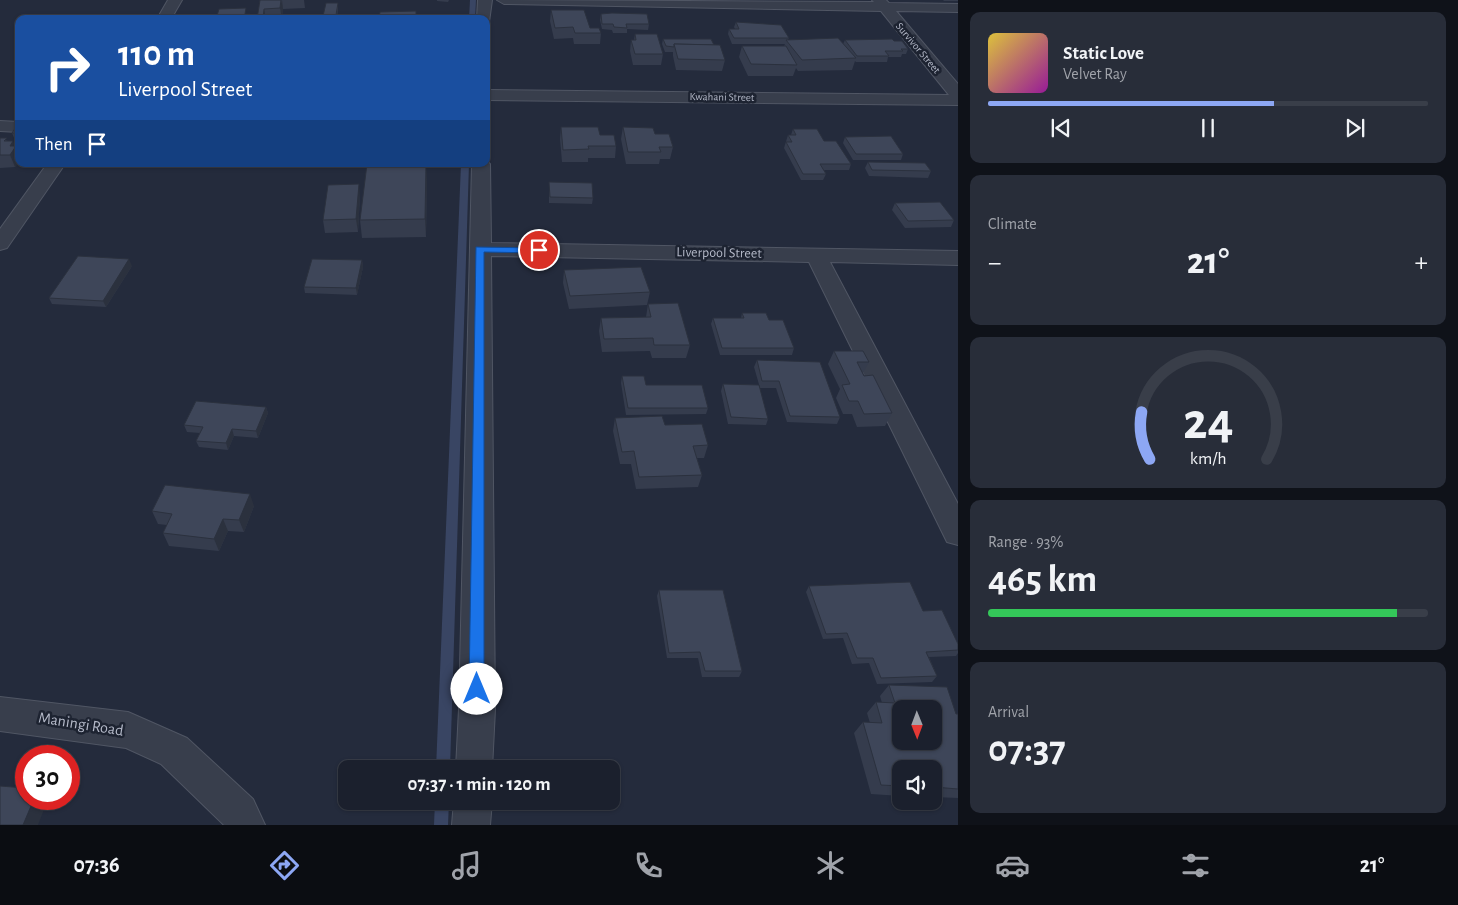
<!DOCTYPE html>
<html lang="en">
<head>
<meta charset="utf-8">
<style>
  :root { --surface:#1b202d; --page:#282d39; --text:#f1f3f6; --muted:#a0a3aa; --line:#393e49; --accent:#8da7f4 }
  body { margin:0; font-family:"Alegreya Sans",sans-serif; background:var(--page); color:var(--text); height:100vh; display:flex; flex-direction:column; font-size:19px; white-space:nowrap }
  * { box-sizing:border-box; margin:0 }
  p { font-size:16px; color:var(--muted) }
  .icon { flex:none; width:28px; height:28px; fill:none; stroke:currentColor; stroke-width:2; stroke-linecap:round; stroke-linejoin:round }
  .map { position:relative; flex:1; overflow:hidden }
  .side { display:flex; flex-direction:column; gap:12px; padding:12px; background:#0f1219; width:500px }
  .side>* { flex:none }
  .top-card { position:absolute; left:15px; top:15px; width:475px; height:152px; border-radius:10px; box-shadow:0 1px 4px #0004,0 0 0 1px var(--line); background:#1a4fa0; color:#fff; overflow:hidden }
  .needle { width:32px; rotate:179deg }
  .tools { position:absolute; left:892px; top:700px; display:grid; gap:10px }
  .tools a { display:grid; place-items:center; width:50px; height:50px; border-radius:10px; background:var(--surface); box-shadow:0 1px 4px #0004,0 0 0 1px var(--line); font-size:25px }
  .speed { position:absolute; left:15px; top:745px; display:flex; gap:10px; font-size:25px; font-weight:700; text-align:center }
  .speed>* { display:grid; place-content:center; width:65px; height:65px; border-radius:50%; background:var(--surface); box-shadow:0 1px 4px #0004,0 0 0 1px var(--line); line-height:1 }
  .speed .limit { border:8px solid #d22; background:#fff; color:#111 }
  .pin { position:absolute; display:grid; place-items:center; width:42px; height:42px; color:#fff; margin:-21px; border:2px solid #fff; border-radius:50%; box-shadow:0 1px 5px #0007 }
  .me { position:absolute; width:55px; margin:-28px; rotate:0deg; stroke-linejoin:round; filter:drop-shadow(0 0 4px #0008) }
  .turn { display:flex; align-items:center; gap:18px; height:105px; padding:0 20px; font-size:22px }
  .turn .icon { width:65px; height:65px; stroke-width:2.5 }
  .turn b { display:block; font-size:35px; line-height:42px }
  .then { display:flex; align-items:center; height:48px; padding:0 20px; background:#0003; gap:10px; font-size:19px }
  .big { font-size:38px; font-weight:600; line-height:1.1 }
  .side .tile { flex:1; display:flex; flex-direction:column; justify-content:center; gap:8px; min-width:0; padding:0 18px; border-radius:10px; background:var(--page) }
  .side .dial { align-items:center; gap:0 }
  .dial svg { height:130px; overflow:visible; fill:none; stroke:var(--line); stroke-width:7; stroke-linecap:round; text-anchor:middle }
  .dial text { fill:var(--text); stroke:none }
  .song { display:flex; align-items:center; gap:15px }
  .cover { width:60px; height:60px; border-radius:8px; background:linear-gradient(135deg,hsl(50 70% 55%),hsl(300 70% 35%)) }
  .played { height:5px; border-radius:2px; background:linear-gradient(90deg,var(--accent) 65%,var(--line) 65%) }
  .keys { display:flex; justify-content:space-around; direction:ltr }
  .heat { display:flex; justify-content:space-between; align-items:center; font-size:28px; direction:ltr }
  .charge { height:8px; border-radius:4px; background:linear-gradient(90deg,#34c759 93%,var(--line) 0) }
  .trip { position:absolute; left:338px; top:760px; width:282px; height:50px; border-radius:10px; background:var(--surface); box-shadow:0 1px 4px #0004,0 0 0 1px var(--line); font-weight:600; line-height:50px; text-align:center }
  .tab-bar { display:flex; height:80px; justify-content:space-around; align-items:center; background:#0b0d12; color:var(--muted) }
  .tab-bar .icon { width:35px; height:35px }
  .tab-bar .selected { color:var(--accent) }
  .tab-bar b { font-size:22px; color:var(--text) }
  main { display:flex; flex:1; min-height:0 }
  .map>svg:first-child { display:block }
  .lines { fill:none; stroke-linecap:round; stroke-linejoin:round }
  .stream { fill:#394563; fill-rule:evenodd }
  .minor-casing { stroke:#505664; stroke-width:2 }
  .minor { fill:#383e4c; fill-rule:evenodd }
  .wall { fill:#353c4d }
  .shaded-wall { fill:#2b313e }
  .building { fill:#3e4659; stroke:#2b313e; fill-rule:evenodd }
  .route { fill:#1a73e8; stroke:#114b97 }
  .labels { text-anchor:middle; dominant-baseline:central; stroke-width:5; stroke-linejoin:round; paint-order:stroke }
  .far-street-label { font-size:11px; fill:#b4b9c8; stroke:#1d2331 }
  .street-label { font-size:14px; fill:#b4b9c8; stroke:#1d2331 }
  .near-street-label { font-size:16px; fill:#b4b9c8; stroke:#1d2331 }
</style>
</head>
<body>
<main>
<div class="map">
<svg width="958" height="825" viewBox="0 0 958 825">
  <rect width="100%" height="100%" fill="#242b3c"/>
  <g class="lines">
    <!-- stream -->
    <g class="stream">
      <polygon points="470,0 476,0 475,19 469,19"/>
      <polygon points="461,164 469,164 450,769 436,769"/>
      <polygon points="435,801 449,801 448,825 434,825"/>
    </g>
    <!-- minor casing -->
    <g class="minor-casing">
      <g id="minor">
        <polygon points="168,0 182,0 171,19 157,19"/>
        <polygon points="478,0 492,0 489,22 486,23 486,19 477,19"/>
        <polygon points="497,0 874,2 872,0 886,0 889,3 958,4 958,12 896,11 958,84 958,105 486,100 486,90 949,95 881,11 504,4"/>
        <polygon points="0,121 19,122 19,132 0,131"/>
        <polygon points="486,160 490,164 491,243 958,251 958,265 830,262 958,504 958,545 947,542 809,262 491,256 495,709 492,769 456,769 459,709 472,164 486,164"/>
        <polygon points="47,164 65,164 7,248 0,250 0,229"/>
        <polygon points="0,697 128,712 187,738 253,799 265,825 224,825 161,764 126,748 0,731"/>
        <polygon points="454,801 492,801 490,825 452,825"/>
      </g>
    </g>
    <!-- minor -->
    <use href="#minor" class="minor"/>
  </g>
  <!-- wall -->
  <g class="wall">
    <polygon points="260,0 304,0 305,8 283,9 282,19 257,19"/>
    <polygon points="437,0 449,0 448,2 437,1"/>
    <polygon points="943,0 958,0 958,1 944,1"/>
    <polygon points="338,3 338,8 337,19 324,19 323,16"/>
    <polygon points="551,10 601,33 600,44 574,44 573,38 554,39 550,21"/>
    <polygon points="601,14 649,24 648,30 627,29 627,33 613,33 612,30 602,29 600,20"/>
    <polygon points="736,22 789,38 788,40 843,44 845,40 894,41 908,49 906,54 902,54 901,57 888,57 887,62 856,62 855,61 852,70 798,71 796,68 793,76 748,76 739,57 742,46 784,46 785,44 732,44 728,34 729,29 735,29 734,27"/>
    <polygon points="635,34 663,54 661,65 633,65 630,51 631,40 634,40"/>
    <polygon points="663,39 714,45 725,60 722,71 676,70 673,56 673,52 665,52 662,44"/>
    <polygon points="19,127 19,145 17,145 12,133"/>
    <polygon points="561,127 600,135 616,146 615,158 588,158 588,162 562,162 560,139"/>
    <polygon points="623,127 655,134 673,147 670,159 660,159 659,164 626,164 621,139"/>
    <polygon points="793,129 824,141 851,164 849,170 824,170 826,174 823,180 801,180 784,148 788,135 791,135"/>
    <polygon points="845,137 903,154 901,160 853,160 843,143"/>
    <polygon points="0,138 8,141 16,146 19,152 19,162 15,167 0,168"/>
    <polygon points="868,162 931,171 928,178 869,176 865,168"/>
    <polygon points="427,179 426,237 362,238 360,220"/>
    <polygon points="549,182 593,198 592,204 549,203"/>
    <polygon points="360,196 358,232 325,233 323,220"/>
    <polygon points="895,203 954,220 951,227 905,228 892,210"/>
    <polygon points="362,260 363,267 357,295 305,293 304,287"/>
    <polygon points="132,266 106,307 52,304 49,298"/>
    <polygon points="564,270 650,292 647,305 569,309 563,283"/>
    <polygon points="648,304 690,345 686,358 652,358 650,351 602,352 599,331 601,318 646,317"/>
    <polygon points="742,313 769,320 794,348 792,355 720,355 711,324 713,318 741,318"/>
    <polygon points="834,351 869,362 863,373 892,413 885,426 857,427 852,414 843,414 836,398 840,389 828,364"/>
    <polygon points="757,360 840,417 837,424 787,422 776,388 760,388 754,367"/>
    <polygon points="622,376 708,408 706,414 626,415 621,383"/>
    <polygon points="723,384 768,419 766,425 728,424 721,391"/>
    <polygon points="266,407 268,413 258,438 234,436 228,450 199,447 196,441 200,433 187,432 184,425"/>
    <polygon points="615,418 665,425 708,445 704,458 697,458 702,475 698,487 636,489 631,464 620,464 613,431"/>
    <polygon points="254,506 244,532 228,531 219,551 169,546 163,533 167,525 158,524 152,511"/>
    <polygon points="809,586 923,611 958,644 958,653 956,656 929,657 937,676 932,682 877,684 869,663 852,664 843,638 823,639 806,592"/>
    <polygon points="659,590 742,671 739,677 702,677 698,658 667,658 657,596"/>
    <polygon points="889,685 956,714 958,714 958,798 934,797 934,769 901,769 901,796 871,794 854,733 863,722 870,723 867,713 876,702 882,703 880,696"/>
  </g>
  <!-- shaded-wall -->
  <g class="shaded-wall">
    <polygon points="282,0 283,9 282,19 280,8"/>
    <polygon points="264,9 266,19 263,19"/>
    <polygon points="13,141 19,152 19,162 15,167 10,155 10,146"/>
    <polygon points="426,164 427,179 426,237 425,219"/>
    <polygon points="359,184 360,196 358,232 356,219"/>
    <polygon points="129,259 132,266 106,307 103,301"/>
    <polygon points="362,260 363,267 357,295 356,288"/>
    <polygon points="266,407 268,413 258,438 256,431"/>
    <polygon points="232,429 234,436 228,450 226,443"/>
    <polygon points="250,494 254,506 244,532 239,520"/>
    <polygon points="223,519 228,531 219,551 214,539"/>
    <polygon points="34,799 48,799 38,825 23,825"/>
  </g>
  <!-- building -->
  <g class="building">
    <polygon points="260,0 281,0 280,8 264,9 263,19 257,19"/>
    <polygon points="326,3 338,3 336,15 323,16"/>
    <polygon points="246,8 245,14 250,14 249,19 216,19 219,9"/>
    <polygon points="551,10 584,10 590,28 599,28 601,33 575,33 573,27 555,28"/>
    <polygon points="416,11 416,19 379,19 380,12"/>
    <polygon points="612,13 647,14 649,24 626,24 627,28 614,27 613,24 602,24 601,14"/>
    <polygon points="736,22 781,25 789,38 734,38 729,29 739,29"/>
    <polygon points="635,34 657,34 663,54 635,54 631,40 636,40"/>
    <polygon points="838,38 856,58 802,60 786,40"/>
    <polygon points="663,39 711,39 714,45 674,44 674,47 666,46"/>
    <polygon points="892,39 894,41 902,41 908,49 901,49 903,51 885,51 889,56 857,56 845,40"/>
    <polygon points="674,44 720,45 725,60 678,59"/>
    <polygon points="742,46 786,46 797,65 751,64"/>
    <polygon points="16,127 19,127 19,133 12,133"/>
    <polygon points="561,127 598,127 600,135 614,135 616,146 588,146 589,149 563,150"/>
    <polygon points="623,127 653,128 655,134 669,134 673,147 659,147 661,152 628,152"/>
    <polygon points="793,129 817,129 824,141 836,141 851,164 820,164 826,174 803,174 786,142 792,142 788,135 796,135"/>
    <polygon points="891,136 903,154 856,154 845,137"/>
    <polygon points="0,138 7,138 4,141 13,141 10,146 16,146 10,155 0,155"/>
    <polygon points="868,162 925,163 931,171 872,170"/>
    <polygon points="367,164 426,164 425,219 360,220"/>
    <polygon points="549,182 592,183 593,198 550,197"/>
    <polygon points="359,184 356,219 323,220 328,185"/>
    <polygon points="940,202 954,220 908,221 895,203"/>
    <polygon points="78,256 129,259 103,301 49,298"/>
    <polygon points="312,259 362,260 356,288 304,287"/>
    <polygon points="641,267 650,292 570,296 564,270"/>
    <polygon points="678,303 690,345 654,345 653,338 604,339 601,318 651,317 648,304"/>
    <polygon points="742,313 766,313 769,320 783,320 794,348 722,348 713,318 744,318"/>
    <polygon points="834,351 863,351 869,362 857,362 864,376 873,375 892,413 864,414 858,401 849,401 842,385 850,384"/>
    <polygon points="757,360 820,362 840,417 790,416 779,381 762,381"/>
    <polygon points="622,376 644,376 646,385 702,385 708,408 628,408"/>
    <polygon points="723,384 759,385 768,419 731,417"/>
    <polygon points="196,401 266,407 256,431 232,429 226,443 196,441 203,427 184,425"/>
    <polygon points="662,416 665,425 702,424 708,445 693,446 702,475 639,477 634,451 622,452 615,418"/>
    <polygon points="165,485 250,494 239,520 223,519 214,539 163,533 172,514 152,511"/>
    <polygon points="910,582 923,611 942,610 958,644 958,650 926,652 937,676 881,678 873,658 857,658 847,633 826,634 809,586"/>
    <polygon points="659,590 723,590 742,671 705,671 700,652 669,653"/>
    <path d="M889 685 947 687 956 714H958V789L934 787V769H901V786L881 785 863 722 882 723 876 702 895 703ZM901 709H934V741H901Z"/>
    <polygon points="0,786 26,788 26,799 34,799 23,825 0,825"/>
  </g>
  <!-- route -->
  <polygon class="route" points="476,247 539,248 544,250 539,253 484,252 484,689 482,694 477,697 471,694 469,689"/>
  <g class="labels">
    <!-- far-street labels -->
    <g class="far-street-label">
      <text transform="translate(918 48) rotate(50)">Survivor Street</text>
      <text transform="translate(722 97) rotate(1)">Kwahani Street</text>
    </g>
    <!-- street labels -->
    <g class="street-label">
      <text transform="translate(719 253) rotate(1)">Liverpool Street</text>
    </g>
    <!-- near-street labels -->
    <g class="near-street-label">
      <text transform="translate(81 724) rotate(9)">Maningi Road</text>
    </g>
  </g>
</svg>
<div class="tools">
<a><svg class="needle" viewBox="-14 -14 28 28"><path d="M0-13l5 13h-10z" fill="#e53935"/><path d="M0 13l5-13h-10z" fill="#a0a3aa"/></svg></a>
<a><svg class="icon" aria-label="sound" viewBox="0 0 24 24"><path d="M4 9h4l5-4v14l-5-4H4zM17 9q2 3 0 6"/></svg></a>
</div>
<div class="speed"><div class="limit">30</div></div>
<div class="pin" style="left:539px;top:250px;background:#d93025"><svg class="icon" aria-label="arrive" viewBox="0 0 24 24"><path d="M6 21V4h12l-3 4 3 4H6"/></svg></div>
<svg class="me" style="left:477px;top:689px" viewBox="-20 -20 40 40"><circle r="19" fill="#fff"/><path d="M0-13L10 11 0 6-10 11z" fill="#1a73e8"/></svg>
<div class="trip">07:37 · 1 min · 120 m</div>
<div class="top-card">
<div class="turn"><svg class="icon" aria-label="right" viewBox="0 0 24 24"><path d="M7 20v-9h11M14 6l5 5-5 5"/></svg><div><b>110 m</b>Liverpool Street</div></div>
<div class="then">Then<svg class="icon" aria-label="arrive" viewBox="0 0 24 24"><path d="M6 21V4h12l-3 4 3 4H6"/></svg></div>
</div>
</div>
<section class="side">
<div class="tile">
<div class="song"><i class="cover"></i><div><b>Static Love</b><p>Velvet Ray</p></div></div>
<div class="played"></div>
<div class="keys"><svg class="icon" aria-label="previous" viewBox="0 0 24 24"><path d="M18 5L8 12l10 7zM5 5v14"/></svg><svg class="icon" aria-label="pause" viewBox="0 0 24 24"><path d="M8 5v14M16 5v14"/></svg><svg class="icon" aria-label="next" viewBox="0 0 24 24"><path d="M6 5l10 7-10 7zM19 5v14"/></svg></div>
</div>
<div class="tile"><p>Climate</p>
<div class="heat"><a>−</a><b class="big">21°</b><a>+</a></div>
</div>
<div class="tile dial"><svg viewBox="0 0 100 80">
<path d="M14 69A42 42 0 1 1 86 69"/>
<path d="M14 69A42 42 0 0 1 9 40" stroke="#8da7f4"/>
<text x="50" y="56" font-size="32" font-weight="700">24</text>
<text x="50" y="72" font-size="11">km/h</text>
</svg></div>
<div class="tile"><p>Range · 93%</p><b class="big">465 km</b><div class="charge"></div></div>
<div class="tile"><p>Arrival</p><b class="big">07:37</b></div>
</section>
</main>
<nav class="tab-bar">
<b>07:36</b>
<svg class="icon selected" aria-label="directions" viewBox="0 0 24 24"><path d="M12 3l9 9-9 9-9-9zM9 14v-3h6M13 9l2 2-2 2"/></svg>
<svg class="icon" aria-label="music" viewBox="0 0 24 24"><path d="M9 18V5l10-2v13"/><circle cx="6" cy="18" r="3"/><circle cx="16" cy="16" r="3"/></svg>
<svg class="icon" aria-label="phone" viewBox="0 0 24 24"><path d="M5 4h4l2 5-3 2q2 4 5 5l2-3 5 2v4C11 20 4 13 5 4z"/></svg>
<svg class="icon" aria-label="climate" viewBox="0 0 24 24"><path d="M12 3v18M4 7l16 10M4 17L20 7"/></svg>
<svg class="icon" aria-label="car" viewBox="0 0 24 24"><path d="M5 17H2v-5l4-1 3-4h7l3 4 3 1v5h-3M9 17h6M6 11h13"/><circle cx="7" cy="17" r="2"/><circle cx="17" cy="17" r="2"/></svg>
<svg class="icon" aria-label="filters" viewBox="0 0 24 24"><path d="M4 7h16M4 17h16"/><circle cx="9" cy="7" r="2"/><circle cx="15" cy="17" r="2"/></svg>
<b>21°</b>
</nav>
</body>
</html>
